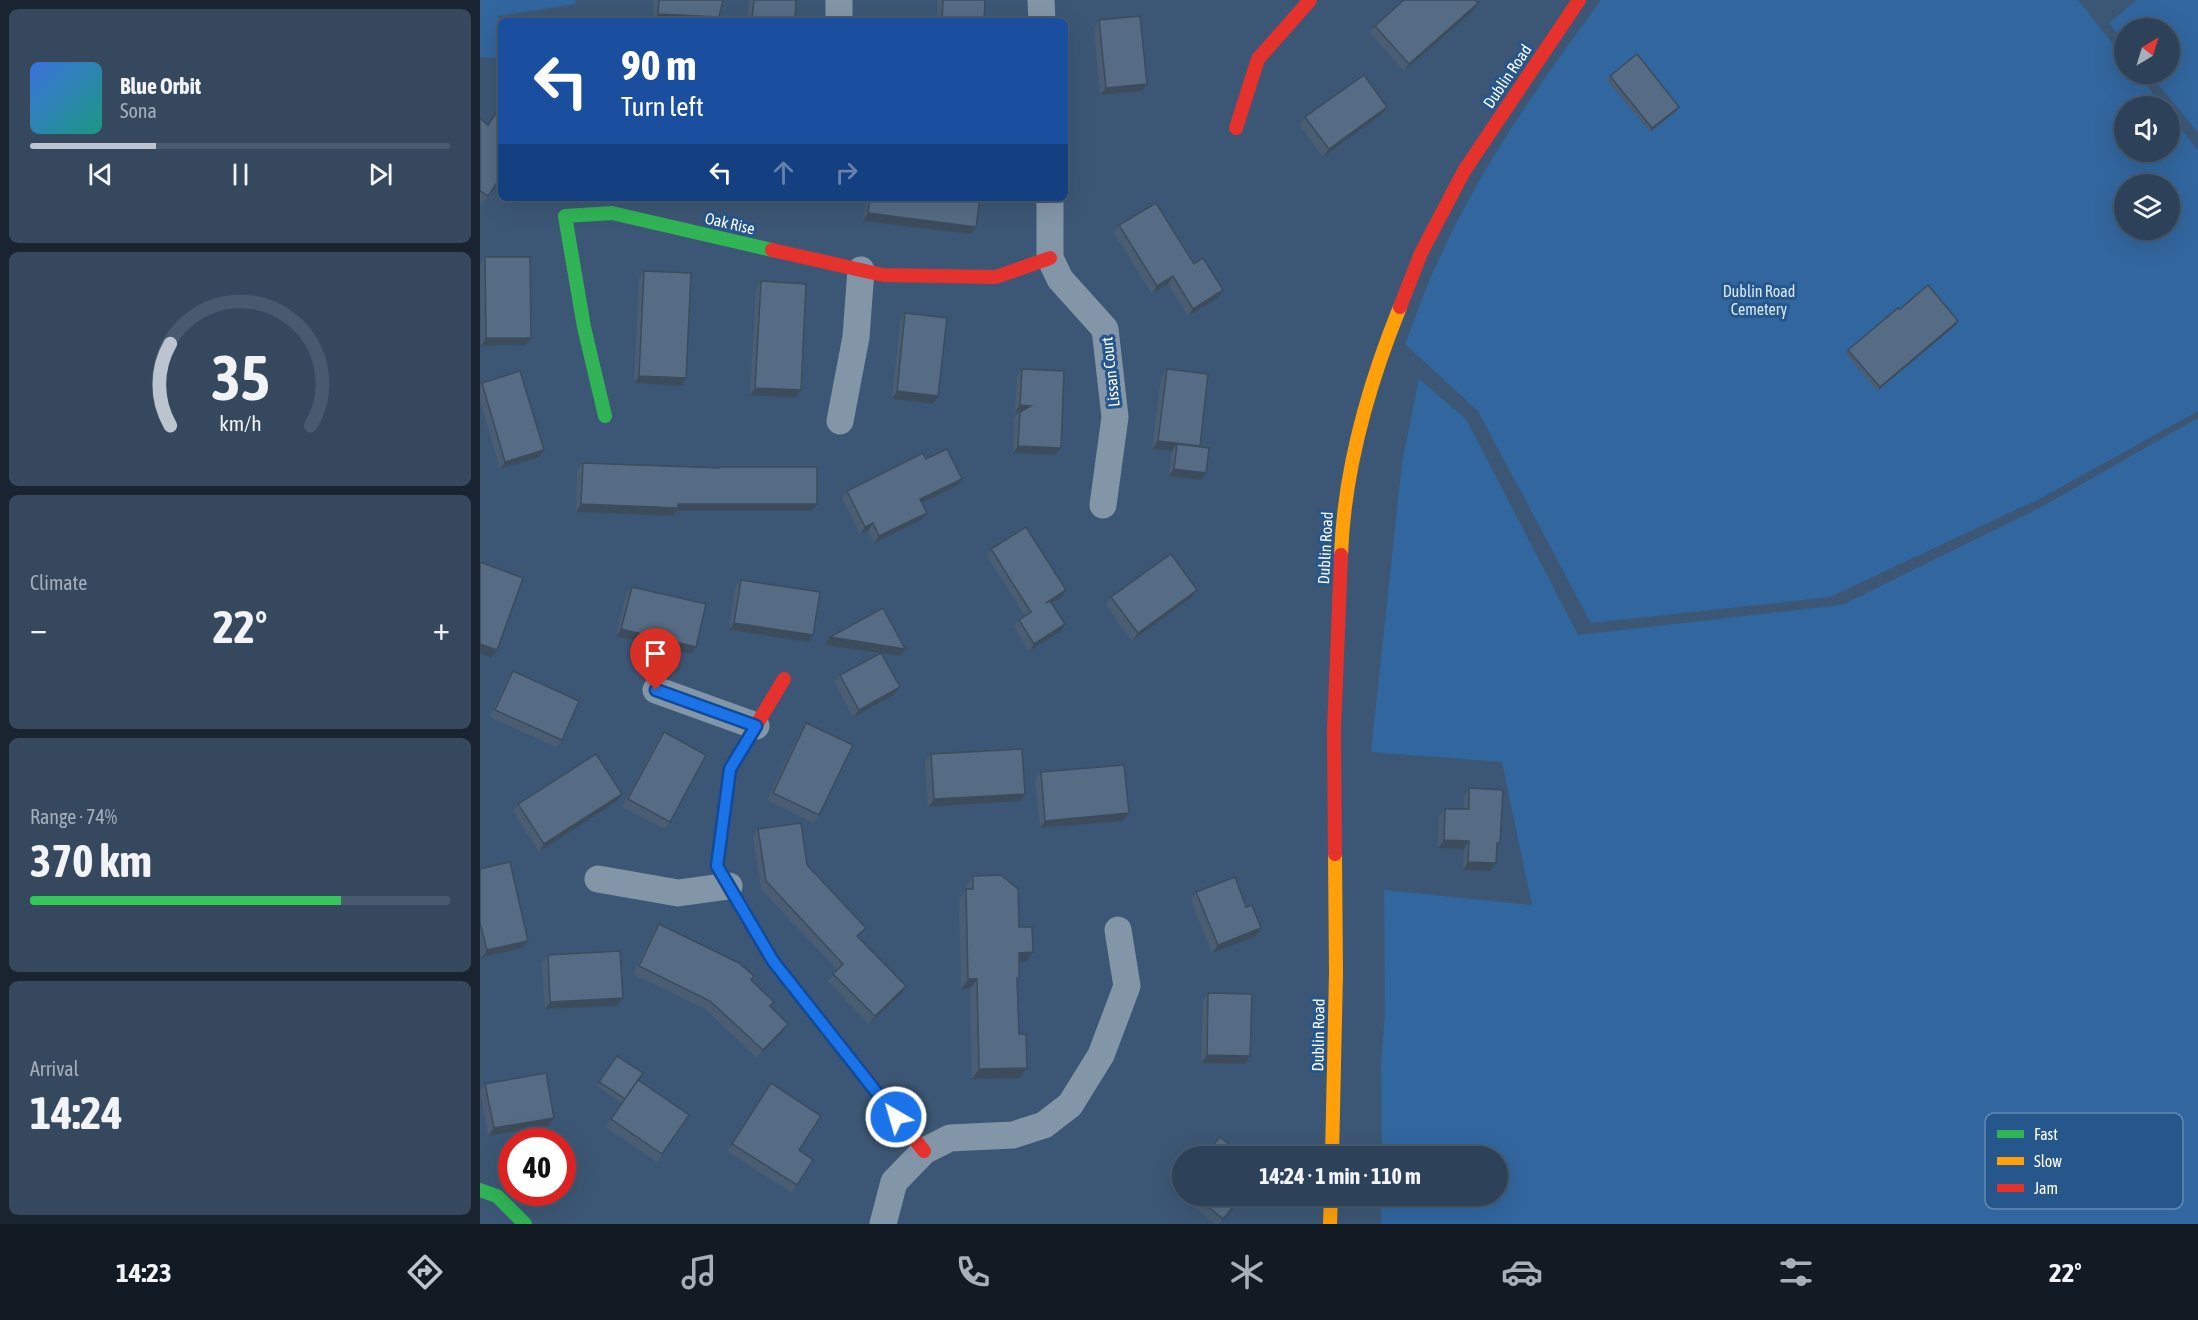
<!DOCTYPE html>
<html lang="en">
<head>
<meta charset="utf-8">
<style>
  :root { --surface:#2d4158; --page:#35485e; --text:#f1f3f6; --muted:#a7afba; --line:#485a6e; --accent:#bbc4cf }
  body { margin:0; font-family:"Asap Condensed",sans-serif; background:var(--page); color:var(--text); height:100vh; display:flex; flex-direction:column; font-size:22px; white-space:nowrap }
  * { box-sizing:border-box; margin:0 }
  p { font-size:20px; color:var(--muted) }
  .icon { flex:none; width:33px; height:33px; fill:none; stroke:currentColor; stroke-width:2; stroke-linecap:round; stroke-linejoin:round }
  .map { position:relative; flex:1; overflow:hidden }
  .sheet { display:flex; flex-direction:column; gap:9px; padding:9px; background:#192430; width:480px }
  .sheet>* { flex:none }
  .guide { position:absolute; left:18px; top:18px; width:570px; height:183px; border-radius:9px; box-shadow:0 6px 24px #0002,0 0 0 2px var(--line); background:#1a4fa0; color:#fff; overflow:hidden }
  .needle { width:39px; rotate:38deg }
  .controls { position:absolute; left:1634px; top:18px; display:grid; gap:12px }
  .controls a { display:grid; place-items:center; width:66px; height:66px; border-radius:50%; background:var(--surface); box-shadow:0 6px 24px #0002,0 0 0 2px var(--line); font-size:30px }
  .speed { position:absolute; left:18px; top:1128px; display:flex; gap:12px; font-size:30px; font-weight:700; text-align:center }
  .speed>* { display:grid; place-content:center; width:78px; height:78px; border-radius:50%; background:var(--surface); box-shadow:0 6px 24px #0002,0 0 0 2px var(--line); line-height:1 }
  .speed .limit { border:9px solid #d22; background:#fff; color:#111 }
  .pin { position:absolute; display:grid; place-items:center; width:51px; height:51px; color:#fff; margin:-62px -26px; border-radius:50% 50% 50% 0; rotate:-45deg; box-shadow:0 0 6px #0007 }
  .pin .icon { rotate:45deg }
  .me { position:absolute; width:66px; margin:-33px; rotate:322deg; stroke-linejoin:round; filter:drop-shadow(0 0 4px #0008) }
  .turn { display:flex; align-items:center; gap:21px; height:126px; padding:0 24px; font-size:27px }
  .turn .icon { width:78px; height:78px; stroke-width:2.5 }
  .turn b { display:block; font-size:42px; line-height:51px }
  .lanes { display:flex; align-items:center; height:57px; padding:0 24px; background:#0003; justify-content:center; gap:30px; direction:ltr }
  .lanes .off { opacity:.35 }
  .big { font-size:45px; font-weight:700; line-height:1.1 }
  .sheet .widget { flex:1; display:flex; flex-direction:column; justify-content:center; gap:9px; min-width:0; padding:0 21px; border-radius:9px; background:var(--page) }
  .sheet .dial { align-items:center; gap:0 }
  .dial svg { height:156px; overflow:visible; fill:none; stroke:var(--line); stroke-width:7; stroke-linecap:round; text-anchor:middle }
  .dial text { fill:var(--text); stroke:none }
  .song { display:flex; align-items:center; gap:18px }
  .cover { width:72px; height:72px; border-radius:9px; background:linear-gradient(135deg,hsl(220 70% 55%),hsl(170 70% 35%)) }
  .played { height:6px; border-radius:3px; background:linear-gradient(90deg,var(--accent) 30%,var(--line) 30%) }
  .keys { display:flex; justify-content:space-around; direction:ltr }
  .heat { display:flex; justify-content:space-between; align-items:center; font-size:33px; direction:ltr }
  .charge { height:9px; border-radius:4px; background:linear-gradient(90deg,#34c759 74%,var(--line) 0) }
  .trip { position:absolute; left:692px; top:1146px; width:336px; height:60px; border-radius:30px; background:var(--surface); box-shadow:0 6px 24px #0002,0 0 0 2px var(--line); font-weight:700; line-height:60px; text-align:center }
  .dock { display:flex; height:96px; justify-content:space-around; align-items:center; background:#121a23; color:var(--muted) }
  .dock .icon { width:42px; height:42px }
  .dock .on { color:var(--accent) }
  .dock b { font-size:27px; color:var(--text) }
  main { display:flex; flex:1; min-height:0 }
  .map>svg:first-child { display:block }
  .green { fill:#32669e; fill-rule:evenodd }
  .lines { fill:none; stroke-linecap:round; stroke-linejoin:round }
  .street { stroke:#8396a8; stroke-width:27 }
  .fast { stroke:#30b455; stroke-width:14 }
  .slow { stroke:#ff9f0a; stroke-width:14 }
  .jam { stroke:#e5322d; stroke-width:14 }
  .wall { fill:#4a5d72 }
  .shaded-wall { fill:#3c4c5c }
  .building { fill:#566c84; stroke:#3c4c5c; stroke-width:1.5 }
  .route-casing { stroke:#114b97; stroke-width:15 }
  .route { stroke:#1a73e8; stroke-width:10 }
  .labels { text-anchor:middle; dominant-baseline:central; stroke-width:6; stroke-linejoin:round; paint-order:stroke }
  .street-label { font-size:16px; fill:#fff; stroke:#25568c }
  .park-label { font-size:16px; fill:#d9e8f8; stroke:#25568c }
  .key { fill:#25568c; stroke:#6689ae; stroke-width:1.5 }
  .key-label { font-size:16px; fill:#fff }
</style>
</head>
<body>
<main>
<section class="sheet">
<div class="widget">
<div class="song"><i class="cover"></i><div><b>Blue Orbit</b><p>Sona</p></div></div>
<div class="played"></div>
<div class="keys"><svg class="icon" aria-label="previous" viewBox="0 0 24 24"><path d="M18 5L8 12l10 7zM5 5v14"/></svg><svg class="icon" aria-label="pause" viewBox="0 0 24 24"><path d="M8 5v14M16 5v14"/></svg><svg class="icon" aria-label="next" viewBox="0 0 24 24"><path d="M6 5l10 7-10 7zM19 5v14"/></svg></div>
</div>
<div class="widget dial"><svg viewBox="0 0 100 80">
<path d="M14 69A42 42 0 1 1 86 69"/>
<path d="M14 69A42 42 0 0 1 14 27" stroke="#bbc4cf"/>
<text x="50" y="56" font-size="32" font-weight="700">35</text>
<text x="50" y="72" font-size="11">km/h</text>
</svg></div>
<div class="widget"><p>Climate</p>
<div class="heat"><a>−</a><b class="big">22°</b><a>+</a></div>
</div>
<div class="widget"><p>Range · 74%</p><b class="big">370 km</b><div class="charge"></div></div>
<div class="widget"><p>Arrival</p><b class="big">14:24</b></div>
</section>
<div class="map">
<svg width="1718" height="1224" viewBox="0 0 1718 1224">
  <rect width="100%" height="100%" fill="#3c5775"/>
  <!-- green -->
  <g class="green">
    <polygon points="0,0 96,0 95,4 18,16 21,29 21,58 0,57"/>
    <path d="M1121 0H1598L1644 58V74H1657L1683 106H1644V152H1689V114L1718 150V411L1561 498 1350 597 1111 623 998 411 925 344C936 316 946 286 959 259 1001 166 1061 82 1121 0ZM1644 184H1689V230H1644Z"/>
    <polygon points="1657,0 1718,0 1718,133 1670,74 1689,74 1689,28 1644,28 1644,42 1629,23"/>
    <polygon points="939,379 986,419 1098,635 1362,605 1565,505 1718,418 1718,1224 901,1224 901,1196 1017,1196 1017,1156 902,1156 901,1062 905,1015 904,890 1052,905 1022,762 891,752 922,463"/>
  </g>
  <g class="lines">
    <!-- street -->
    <g class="street">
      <polyline points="359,0 359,21"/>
      <polyline points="561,0 562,21"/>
      <polyline points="570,198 570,258 580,279 625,329 635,417 623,505"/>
      <polyline points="360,421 376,337 381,270"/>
      <polyline points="176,690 276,726"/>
      <polyline points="118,879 198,893 249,886"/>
      <polyline points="403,1224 414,1182 444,1151 470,1138 533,1135 564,1125 590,1105 621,1055 647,986 638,930"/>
    </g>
    <!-- fast -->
    <g class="fast">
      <polyline points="125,416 104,327 85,216 132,213 292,250"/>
      <polyline points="0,1190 17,1196 45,1224"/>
    </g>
    <!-- slow -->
    <g class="slow">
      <path d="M861 555C864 470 888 386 920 307"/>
      <polyline points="852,1156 856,973 855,854"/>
      <polyline points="850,1224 851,1196"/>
    </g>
    <!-- jam -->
    <g class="jam">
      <polyline points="756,128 778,59 830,0"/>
      <polyline points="292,250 403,275 516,277 570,258"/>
      <polyline points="920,307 941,253 984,171 1099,0"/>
      <polyline points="304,679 250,769 237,866 293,961 444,1151"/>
      <polyline points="855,854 854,730 861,555"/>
    </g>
  </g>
  <!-- wall -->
  <g class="wall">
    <polygon points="174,0 243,0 236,21 173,21"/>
    <polygon points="269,0 316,0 315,21 267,21"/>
    <polygon points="458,0 505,0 504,21 457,21"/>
    <polygon points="993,11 924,71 890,33 895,26"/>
    <polygon points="619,20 662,91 620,95 614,28"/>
    <polygon points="1130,76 1199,107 1196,111 1170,132 1127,80"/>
    <polygon points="907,107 902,114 843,157 820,125 825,117"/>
    <polygon points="0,118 8,124 21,177 2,204 0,203"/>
    <polygon points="386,198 500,198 491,234 383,221"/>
    <polygon points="639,225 714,264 738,298 708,316 688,284 672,294 634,233"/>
    <polygon points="5,257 46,345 1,346 0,264"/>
    <polygon points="164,271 206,378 201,386 154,383 159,278"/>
    <polygon points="281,281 315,398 270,395 276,289"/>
    <polygon points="1420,309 1478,321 1476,325 1397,391 1366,354 1368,350"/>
    <polygon points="425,313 453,404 412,399 420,321"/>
    <polygon points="542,369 581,448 576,455 533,453 534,419 539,413 535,412 537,377"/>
    <polygon points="687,369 720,446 726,473 721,480 688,476 692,451 672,449 681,377"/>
    <polygon points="2,383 58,458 20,469 0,401 0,386"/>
    <polygon points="446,459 477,486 442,503 447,513 442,520 394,543 388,531 380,534 362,498 367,491"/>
    <polygon points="103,463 238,468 239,467 332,511 196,511 193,516 96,512 97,470"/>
    <polygon points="511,549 582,597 572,603 581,631 549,651 534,627 539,620 545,616 507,556"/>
    <polygon points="261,580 328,642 249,630 255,587"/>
    <polygon points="152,587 211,654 136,636 146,594"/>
    <polygon points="631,597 712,597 652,641 626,605"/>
    <polygon points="350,637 425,649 420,656 401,654 420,687 414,695 373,717 354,682 360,675 400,653 345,645"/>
    <polygon points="33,671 82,740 76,747 10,717 28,678"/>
    <polygon points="326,723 339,815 334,823 287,800 321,730"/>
    <polygon points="184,732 190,822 185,829 142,807 178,740"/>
    <polygon points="451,754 540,801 448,807 445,762"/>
    <polygon points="561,772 649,813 643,821 560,828 555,780"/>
    <polygon points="989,788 1017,848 1010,871 983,870 984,849 958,848 959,816 965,809 984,809 984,796"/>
    <polygon points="142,794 136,802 59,852 33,811 38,804"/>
    <polygon points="278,829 327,865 380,936 379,937 426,986 421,994 389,1024 348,981 357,970 281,889 273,837"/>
    <polygon points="0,869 42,948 1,958 0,953"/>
    <polygon points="493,876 539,927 553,952 546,962 539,962 537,981 540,1078 492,1079 490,989 481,989 479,899 486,890 486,886"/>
    <polygon points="716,892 776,936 732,953 711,900"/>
    <polygon points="179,924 274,976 271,981 290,1006 303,1031 277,1058 225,1009 153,974 174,931"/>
    <polygon points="68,955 137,1006 65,1009 62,963"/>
    <polygon points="728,993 765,1064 721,1063 723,1001"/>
    <polygon points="137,1056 163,1073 142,1103 117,1086"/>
    <polygon points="158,1080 182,1154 177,1162 125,1127"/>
    <polygon points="5,1084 68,1126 8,1136 0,1091"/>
    <polygon points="285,1091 319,1150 317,1185 312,1193 247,1151"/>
    <polygon points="702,1183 702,1196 763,1196 739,1224 735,1224 696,1192"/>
  </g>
  <!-- shaded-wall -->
  <g class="shaded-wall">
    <polygon points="998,3 993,11 924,71 929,64"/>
    <polygon points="178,14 239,17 236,21 174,21"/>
    <polygon points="272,19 305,21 271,21"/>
    <polygon points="667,84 662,91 620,95 626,88"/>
    <polygon points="907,107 902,114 843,157 849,149"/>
    <polygon points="1199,107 1196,111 1170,132 1172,128"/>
    <polygon points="293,198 333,198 330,201"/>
    <polygon points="388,213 496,227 491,234 383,221"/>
    <polygon points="693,276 688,284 672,294 677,286"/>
    <polygon points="743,290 738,298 708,316 713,309"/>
    <polygon points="1478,321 1476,325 1397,391 1400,387"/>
    <polygon points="6,338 51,338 46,345 1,346"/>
    <polygon points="159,376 206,378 201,386 154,383"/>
    <polygon points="275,388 321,390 315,398 270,395"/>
    <polygon points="417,391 458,396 453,404 412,399"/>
    <polygon points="540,405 551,406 546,414 535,412"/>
    <polygon points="678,441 720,446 697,444 692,451 672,449"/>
    <polygon points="538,446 581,448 576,455 533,453"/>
    <polygon points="64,450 58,458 20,469 25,462"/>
    <polygon points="694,469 726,473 721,480 688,476"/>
    <polygon points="482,479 477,486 435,506 440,499"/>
    <polygon points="101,504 337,504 332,511 196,511 193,516 96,512"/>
    <polygon points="447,513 442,520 394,543 399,536"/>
    <polygon points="393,523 388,531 380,534 385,527"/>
    <polygon points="586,590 582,597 561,610 566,603"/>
    <polygon points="717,590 712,597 652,641 658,633"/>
    <polygon points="254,623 333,635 328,642 249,630"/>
    <polygon points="585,624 581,631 549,651 554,644"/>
    <polygon points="141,629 216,647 211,654 136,636"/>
    <polygon points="350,637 425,649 420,656 345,645"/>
    <polygon points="0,644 17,650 11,658 0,653"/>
    <polygon points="420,687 414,695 373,717 379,710"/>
    <polygon points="142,794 136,802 59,852 64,844"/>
    <polygon points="545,794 540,801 448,807 454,799"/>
    <polygon points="649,813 643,821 560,828 565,821"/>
    <polygon points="964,840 989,841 984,849 958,848"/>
    <polygon points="988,862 1016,863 1010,871 983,870"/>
    <polygon points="781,928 776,936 732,953 738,945"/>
    <polygon points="48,941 42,948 1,958 7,950"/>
    <polygon points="553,952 546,962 532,963 539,953"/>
    <polygon points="488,979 497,979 490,989 481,989"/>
    <polygon points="426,986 421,994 389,1024 395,1016"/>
    <polygon points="143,998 137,1006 65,1009 70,1002"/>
    <polygon points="308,1024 303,1031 277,1058 283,1050"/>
    <polygon points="727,1055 770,1056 765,1064 721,1063"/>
    <polygon points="547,1068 540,1078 492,1079 499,1069"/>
    <polygon points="74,1118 68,1126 8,1136 14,1128"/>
    <polygon points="762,1196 763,1196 739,1224 743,1219"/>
  </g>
  <!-- building -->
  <g class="building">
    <polygon points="179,0 243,0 239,17 178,14"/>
    <polygon points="274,0 316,0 315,21 272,19"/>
    <polygon points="463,0 505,0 504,21 462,21"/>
    <polygon points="924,0 995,0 998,3 929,64 895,26"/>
    <polygon points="660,16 667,84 626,88 619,20"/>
    <polygon points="1157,54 1199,107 1172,128 1130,76"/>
    <polygon points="884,75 907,107 849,149 825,117"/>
    <polygon points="20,107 21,177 8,196 0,191 0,118 8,125"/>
    <polygon points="390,198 500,198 496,227 388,213"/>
    <polygon points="676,203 714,264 723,258 743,290 713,309 693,276 677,286 639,225"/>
    <polygon points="5,257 50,257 51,338 6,338"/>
    <polygon points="164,271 211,273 206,378 159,376"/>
    <polygon points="281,281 326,284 321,390 275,388"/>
    <polygon points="1448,285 1478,321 1400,387 1368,350 1418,308 1420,309"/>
    <polygon points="425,313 467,318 458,396 417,391"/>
    <polygon points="542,369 584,371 581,448 538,446 540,412 551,406 540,405"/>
    <polygon points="687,369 728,374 720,446 678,441"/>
    <polygon points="40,371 64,450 25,462 2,383"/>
    <polygon points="697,444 729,448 726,473 694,469"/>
    <polygon points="467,449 482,479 440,499 447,513 399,536 393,523 385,527 367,491 443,453 446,459"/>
    <polygon points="103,463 239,468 239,467 337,467 337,504 198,504 198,508 101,504"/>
    <polygon points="546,527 586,590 566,603 570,601 585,624 554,644 539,620 551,612 511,549"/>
    <polygon points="691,554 717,590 658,633 631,597"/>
    <polygon points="0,562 43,578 17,650 0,644"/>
    <polygon points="261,580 340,592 333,635 254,623"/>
    <polygon points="152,587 226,604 216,647 141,629"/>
    <polygon points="403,608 425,649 350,637"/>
    <polygon points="401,653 420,687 379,710 360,675"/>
    <polygon points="33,671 99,701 82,740 15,710"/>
    <polygon points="326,723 373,745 339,815 293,793"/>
    <polygon points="184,732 226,755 190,822 148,799"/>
    <polygon points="542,749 545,794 454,799 451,754"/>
    <polygon points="116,754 142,794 64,844 38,804"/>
    <polygon points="644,765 649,813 565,821 561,772"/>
    <polygon points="989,788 1023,790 1020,843 1017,843 1016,863 988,862 989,841 964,840 965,809 989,809"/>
    <polygon points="321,823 327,865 386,928 377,936 426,986 395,1016 353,974 363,964 286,881 278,829"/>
    <polygon points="30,862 48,941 7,950 0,923 0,869"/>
    <polygon points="521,875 538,889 539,927 552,927 553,952 539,953 539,978 537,978 539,1034 546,1034 547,1068 499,1069 497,979 488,979 486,889 493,889 493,876"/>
    <polygon points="755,877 766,907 772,905 781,928 738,945 716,892"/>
    <polygon points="179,924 259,963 274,976 271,980 294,1002 290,1006 308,1024 283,1050 230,1001 159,966"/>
    <polygon points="140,951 143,998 70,1002 68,955"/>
    <polygon points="728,993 772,994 770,1056 727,1055"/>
    <polygon points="137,1056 163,1073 145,1099 119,1082"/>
    <polygon points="66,1073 74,1118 14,1128 5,1084"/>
    <polygon points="158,1080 209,1115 182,1154 131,1119"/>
    <polygon points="291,1083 341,1116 319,1150 333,1160 317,1185 252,1144"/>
    <polygon points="740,1137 763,1156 724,1156"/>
    <polygon points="715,1196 762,1196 743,1219"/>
  </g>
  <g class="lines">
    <!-- route casing -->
    <g class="route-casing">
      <polyline id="route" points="176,690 276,726 250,769 237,866 293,961 416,1117"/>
    </g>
    <!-- route -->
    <use href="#route" class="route"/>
  </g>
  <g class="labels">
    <!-- street labels -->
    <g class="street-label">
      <text transform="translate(1027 76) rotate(-56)">Dublin Road</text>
      <text transform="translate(250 223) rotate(13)">Oak Rise</text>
      <text transform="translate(630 372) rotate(-96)">Lissan Court</text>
      <text transform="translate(845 548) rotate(-87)">Dublin Road</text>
      <text transform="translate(838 1035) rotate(-89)">Dublin Road</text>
    </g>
    <!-- park labels -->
    <g class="park-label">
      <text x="1279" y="291">Dublin Road<tspan x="1279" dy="18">Cemetery</tspan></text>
    </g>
  </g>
  <!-- legend -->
  <rect x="1505" y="1113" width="198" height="96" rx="9" class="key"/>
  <rect x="1517" y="1130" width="27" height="8" fill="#30b455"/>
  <rect x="1517" y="1157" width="27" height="8" fill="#ff9f0a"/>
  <rect x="1517" y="1184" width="27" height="8" fill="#e5322d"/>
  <g class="key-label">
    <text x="1554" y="1140">Fast</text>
    <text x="1554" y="1167">Slow</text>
    <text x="1554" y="1194">Jam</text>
  </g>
</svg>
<div class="controls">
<a><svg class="needle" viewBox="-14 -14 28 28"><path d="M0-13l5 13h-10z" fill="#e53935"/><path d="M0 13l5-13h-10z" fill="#a7afba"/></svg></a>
<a><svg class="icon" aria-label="sound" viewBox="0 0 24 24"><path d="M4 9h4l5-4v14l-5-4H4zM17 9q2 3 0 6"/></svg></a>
<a><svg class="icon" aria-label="layers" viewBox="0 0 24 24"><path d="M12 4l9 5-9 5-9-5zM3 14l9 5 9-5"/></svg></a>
</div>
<div class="speed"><div class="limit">40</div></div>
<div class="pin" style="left:176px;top:690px;background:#d93025"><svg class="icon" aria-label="arrive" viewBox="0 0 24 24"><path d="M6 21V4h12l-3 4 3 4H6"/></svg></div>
<svg class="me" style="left:416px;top:1117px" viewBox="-20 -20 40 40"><circle r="17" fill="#1a73e8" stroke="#fff" stroke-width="3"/><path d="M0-11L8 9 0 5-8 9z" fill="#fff"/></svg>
<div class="trip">14:24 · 1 min · 110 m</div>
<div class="guide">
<div class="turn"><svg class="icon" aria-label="left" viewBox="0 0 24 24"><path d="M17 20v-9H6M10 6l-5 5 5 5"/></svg><div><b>90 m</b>Turn left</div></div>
<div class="lanes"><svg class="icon" aria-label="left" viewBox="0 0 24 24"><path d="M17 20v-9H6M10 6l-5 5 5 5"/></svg><svg class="icon off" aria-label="ahead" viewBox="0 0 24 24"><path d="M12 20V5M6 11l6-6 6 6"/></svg><svg class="icon off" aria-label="right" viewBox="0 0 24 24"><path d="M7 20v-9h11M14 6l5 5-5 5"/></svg></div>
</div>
</div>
</main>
<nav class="dock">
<b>14:23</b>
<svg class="icon on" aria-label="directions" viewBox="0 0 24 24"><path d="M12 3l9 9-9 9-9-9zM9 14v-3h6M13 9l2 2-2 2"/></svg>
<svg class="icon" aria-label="music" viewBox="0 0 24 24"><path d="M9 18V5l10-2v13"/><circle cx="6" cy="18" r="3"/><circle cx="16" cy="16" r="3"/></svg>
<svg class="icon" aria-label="phone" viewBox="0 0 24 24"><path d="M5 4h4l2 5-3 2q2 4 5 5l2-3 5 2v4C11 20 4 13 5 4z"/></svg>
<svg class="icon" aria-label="climate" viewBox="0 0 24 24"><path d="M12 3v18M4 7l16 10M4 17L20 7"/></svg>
<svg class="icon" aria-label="car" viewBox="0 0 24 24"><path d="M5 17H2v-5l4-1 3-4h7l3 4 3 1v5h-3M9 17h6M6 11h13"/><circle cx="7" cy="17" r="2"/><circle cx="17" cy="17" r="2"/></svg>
<svg class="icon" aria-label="filters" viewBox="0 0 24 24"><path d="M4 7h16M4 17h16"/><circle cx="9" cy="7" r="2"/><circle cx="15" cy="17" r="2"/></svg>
<b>22°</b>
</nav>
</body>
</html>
